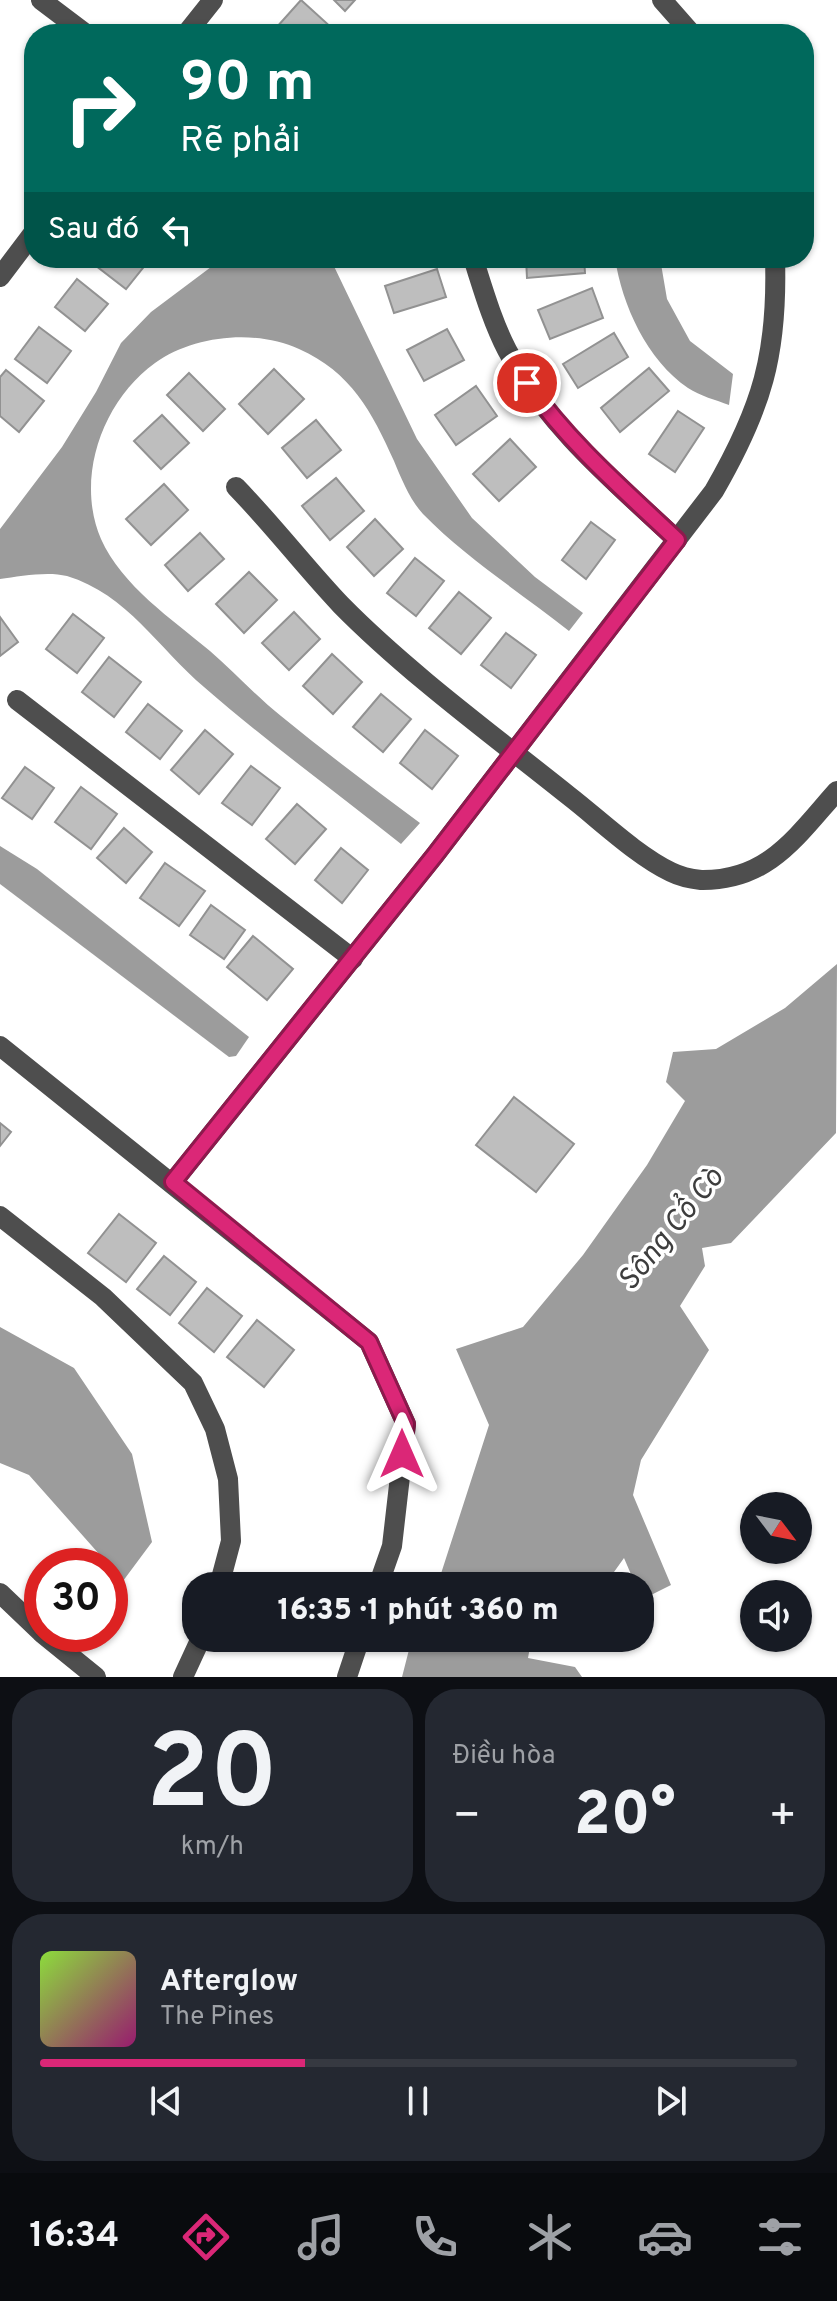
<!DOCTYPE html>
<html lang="vi">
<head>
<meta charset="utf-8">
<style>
  :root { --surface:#171b24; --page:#242831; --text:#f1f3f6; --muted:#9ea1a6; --line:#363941; --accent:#db2777 }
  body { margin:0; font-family:Overpass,sans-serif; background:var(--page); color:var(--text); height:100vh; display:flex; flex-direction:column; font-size:30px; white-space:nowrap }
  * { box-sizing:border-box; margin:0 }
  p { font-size:26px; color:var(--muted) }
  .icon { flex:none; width:44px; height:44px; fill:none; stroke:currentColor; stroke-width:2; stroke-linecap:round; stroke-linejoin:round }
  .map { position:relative; height:1677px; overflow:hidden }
  .side { display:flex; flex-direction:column; gap:12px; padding:12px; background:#0d0f14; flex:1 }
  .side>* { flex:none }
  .guide { position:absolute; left:24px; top:24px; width:790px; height:244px; border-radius:32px; box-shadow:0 2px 6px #0004; background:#00695c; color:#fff; overflow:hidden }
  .needle { width:52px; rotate:122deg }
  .controls { position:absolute; left:740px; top:1492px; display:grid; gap:16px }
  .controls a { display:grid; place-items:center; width:72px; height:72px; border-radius:50%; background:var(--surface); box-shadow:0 2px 6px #0004; font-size:40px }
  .speed { position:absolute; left:24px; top:1548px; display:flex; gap:16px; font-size:40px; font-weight:700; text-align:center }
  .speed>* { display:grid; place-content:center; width:104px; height:104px; border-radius:50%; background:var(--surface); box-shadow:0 2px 6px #0004; line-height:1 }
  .speed .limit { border:12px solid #d22; background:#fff; color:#111 }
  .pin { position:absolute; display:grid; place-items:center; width:68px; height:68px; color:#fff; margin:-34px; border:4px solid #fff; border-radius:50%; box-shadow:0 2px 8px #0007 }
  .me { position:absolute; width:88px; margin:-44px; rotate:0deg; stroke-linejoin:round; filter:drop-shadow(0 0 6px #0008) }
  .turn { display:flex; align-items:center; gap:28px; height:168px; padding:0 24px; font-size:36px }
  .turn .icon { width:104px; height:104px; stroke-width:2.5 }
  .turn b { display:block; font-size:56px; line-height:68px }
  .then { display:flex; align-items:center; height:76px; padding:0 24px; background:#0003; gap:16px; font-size:30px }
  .big { font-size:60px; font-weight:800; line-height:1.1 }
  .side .card { flex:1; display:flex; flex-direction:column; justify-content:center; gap:12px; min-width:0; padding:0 28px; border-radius:32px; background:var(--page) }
  .side .dial { align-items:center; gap:0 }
  .dial b { font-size:104px; line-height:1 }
  .song { display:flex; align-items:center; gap:24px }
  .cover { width:96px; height:96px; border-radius:12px; background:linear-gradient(135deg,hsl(90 70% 55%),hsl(320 70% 35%)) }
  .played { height:8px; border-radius:4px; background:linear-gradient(90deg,var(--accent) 35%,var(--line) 35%) }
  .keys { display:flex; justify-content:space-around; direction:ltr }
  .heat { display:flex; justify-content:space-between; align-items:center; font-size:44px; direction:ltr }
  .side .tiles { flex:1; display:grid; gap:12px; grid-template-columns:1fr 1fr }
  .card:last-child { grid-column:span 2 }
  .trip { position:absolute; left:182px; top:1572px; width:472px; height:80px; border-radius:32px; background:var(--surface); box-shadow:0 2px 6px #0004; font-weight:800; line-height:80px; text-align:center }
  .menu { display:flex; height:128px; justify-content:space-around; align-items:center; background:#090b0e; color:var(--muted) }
  .menu .icon { width:56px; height:56px }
  .menu .current { color:var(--accent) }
  .menu b { font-size:36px; color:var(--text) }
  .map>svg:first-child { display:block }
  .water { fill:#9c9c9c }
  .building { fill:#bebebe; stroke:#929292; stroke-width:2 }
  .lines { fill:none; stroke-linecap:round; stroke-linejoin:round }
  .minor { stroke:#4e4e4e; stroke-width:20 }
  .route-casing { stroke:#8e194d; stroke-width:20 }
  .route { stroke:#db2777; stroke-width:14 }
  .labels { text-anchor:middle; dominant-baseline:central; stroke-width:7; stroke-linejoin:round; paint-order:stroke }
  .water-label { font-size:30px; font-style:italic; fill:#3d3d3d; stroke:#fff }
</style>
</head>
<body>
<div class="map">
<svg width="837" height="1677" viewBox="0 0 837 1677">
  <rect width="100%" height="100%" fill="#fff"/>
  <!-- water -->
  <g class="water">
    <polygon points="429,29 469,29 483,34 399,34"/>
    <path d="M223 258H330L417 439 472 518 535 577 583 613 569 631C521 593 466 558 423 514 410 500 401 478 394 461 372 412 351 372 299 349 256 329 194 335 155 363 102 401 75 479 101 539 122 586 172 619 210 651 234 672 256 696 281 716 326 753 373 788 420 823L401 844C336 792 267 742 204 687 159 649 127 594 67 576 48 571 20 576 0 579V529L62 447 96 392 121 343 151 312Z"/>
    <path d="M615 258H660L667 299 690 341 733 374 729 405C716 400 700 396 688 388 647 360 622 305 615 258Z"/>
    <polygon points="0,846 37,869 249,1037 236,1056 229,1057 0,884"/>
    <polygon points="837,964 836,1133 731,1243 702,1248 705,1266 680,1306 709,1350 641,1460 633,1495 671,1585 641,1600 640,1586 636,1586 624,1558 604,1586 437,1586 489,1425 456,1349 523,1327 583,1255 647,1165 685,1101 666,1082 673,1052 716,1049 785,1008"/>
    <polygon points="0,1327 74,1368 132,1454 152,1542 123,1581 29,1475 0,1463"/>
    <polygon points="412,1638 541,1638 530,1647 528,1658 575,1667 582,1677 402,1677"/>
  </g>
  <!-- building -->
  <g class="building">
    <polygon points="301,0 333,29 329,34 283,34 276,28"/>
    <polygon points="334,0 355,0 345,11"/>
    <polygon points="94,258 149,258 150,259 126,289 91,262"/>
    <polygon points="526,258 584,258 585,273 527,278"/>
    <polygon points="437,269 446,297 394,313 385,286"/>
    <polygon points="77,279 108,304 85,331 55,307"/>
    <polygon points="592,288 603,318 550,339 538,310"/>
    <polygon points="39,327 71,351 47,383 15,359"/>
    <polygon points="447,329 464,360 424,381 407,350"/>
    <polygon points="614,333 628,357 578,388 563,364"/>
    <polygon points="649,368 669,391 620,432 601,408"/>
    <polygon points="274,369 304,399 268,434 239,404"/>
    <polygon points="6,370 44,401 19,432 0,416 0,377"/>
    <polygon points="189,373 225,409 203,431 167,395"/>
    <polygon points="476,386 497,416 456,445 435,415"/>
    <polygon points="678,411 704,428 675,472 649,454"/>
    <polygon points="162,415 189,443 161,469 134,441"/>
    <polygon points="316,420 341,450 307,478 282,448"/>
    <polygon points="510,439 536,467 499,501 473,474"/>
    <polygon points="336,478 364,511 330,540 302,506"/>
    <polygon points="164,484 188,510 151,545 126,519"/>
    <polygon points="375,519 403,549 374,576 347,547"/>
    <polygon points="591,522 615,540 586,579 562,560"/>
    <polygon points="200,533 224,559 188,591 165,565"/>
    <polygon points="415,558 444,581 416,616 387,593"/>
    <polygon points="249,572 277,600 244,633 216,604"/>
    <polygon points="459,592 491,618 461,654 429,628"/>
    <polygon points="294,612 320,639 289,670 262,643"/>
    <polygon points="73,614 104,638 77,673 46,649"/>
    <polygon points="0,617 18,642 0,656"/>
    <polygon points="506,633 536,655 511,688 481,665"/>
    <polygon points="332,654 362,682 333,714 303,686"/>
    <polygon points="109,657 141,682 114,717 82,692"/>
    <polygon points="381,694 411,719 383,752 353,727"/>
    <polygon points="148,704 182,731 160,759 126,732"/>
    <polygon points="205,730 233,754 199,794 171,770"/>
    <polygon points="425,730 458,756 432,789 400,763"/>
    <polygon points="251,766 280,788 252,825 222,803"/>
    <polygon points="25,767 54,788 32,819 2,798"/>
    <polygon points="81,787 117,814 91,849 55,822"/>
    <polygon points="297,804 326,829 295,864 266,839"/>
    <polygon points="124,828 152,852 126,883 97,858"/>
    <polygon points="341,848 368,870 342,903 315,880"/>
    <polygon points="165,863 205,891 179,926 140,898"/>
    <polygon points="211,905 245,930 224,959 190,935"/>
    <polygon points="253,936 293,969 267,1000 227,967"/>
    <polygon points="514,1097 574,1144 536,1192 476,1145"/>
    <polygon points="0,1123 11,1132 0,1146"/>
    <polygon points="119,1214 156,1243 126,1282 88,1253"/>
    <polygon points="164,1256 196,1282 170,1315 137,1289"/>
    <polygon points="207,1288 242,1316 214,1352 179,1323"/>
    <polygon points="257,1320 294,1350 264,1387 227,1357"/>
  </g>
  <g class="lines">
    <!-- minor -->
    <g class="minor">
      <polyline points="41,0 86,34"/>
      <polyline points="662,0 692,34"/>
      <polyline points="186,34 213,0"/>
      <path d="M473 258C483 289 492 321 507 350 548 427 615 482 677 540"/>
      <polyline points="0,277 34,232"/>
      <path d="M236 487C273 525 305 567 341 605 408 673 494 736 569 796 600 820 636 855 671 872 679 876 692 879 701 880 768 881 796 837 837 791"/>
      <polyline points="17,700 353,959"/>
      <polyline points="0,1046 369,1342 406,1424 392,1546 378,1586"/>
      <path d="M173 1182 435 855 714 491C762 408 778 354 775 258"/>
      <polyline points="0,1216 103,1297 193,1383 215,1429 228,1479 231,1541 219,1586"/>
      <polyline points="0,1593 42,1633"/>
      <polyline points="43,1634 96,1677"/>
      <polyline points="183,1677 201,1638"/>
      <polyline points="347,1677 360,1638"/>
    </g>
  </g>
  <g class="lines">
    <!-- route casing -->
    <g class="route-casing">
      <path id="route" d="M402 1454 406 1424 369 1342 173 1182 435 855 677 540C624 490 569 443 527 383"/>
    </g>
    <!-- route -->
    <use href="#route" class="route"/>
  </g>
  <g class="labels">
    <!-- water labels -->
    <g class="water-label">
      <text transform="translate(672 1230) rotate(-51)">Sông Cổ Cò</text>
    </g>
  </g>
</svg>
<div class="controls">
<a><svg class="needle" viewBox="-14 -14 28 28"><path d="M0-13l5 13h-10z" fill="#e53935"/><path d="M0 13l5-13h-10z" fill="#9ea1a6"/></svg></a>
<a><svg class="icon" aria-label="sound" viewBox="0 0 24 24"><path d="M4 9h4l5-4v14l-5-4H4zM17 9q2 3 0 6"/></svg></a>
</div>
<div class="speed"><div class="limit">30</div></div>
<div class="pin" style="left:527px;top:383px;background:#d93025"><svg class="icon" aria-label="arrive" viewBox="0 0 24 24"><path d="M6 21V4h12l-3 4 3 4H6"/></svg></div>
<svg class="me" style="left:402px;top:1454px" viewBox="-20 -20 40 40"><path d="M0-17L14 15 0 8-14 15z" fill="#db2777" stroke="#fff" stroke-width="4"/></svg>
<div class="trip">16:35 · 1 phút · 360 m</div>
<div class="guide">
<div class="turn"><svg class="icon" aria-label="right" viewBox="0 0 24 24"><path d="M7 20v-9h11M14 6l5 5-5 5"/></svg><div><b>90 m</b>Rẽ phải</div></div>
<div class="then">Sau đó<svg class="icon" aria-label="left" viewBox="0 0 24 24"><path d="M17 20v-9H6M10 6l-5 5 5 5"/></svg></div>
</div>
</div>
<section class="side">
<div class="tiles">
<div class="card dial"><b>20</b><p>km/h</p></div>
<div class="card"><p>Điều hòa</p>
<div class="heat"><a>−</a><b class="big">20°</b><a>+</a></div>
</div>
<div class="card">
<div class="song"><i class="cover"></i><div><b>Afterglow</b><p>The Pines</p></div></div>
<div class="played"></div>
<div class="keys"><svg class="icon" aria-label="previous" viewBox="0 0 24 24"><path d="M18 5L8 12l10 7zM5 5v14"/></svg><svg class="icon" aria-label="pause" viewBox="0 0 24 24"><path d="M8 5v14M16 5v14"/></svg><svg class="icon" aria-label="next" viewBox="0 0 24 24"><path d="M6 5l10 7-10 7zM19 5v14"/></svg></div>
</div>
</div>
</section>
<nav class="menu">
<b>16:34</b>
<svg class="icon current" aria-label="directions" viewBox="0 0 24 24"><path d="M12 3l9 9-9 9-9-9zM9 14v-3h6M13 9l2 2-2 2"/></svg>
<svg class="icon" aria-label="music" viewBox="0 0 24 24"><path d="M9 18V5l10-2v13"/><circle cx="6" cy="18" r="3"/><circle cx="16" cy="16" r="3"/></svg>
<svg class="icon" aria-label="phone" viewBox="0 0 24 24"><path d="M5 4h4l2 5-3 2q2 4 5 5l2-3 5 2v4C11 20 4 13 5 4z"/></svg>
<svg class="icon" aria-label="climate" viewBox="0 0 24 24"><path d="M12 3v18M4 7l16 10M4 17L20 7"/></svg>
<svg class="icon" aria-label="car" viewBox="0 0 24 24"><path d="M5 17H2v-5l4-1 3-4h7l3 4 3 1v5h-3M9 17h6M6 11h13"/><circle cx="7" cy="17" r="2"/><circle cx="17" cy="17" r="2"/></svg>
<svg class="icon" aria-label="filters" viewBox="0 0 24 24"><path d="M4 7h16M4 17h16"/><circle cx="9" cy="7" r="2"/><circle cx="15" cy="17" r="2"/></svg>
</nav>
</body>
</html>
